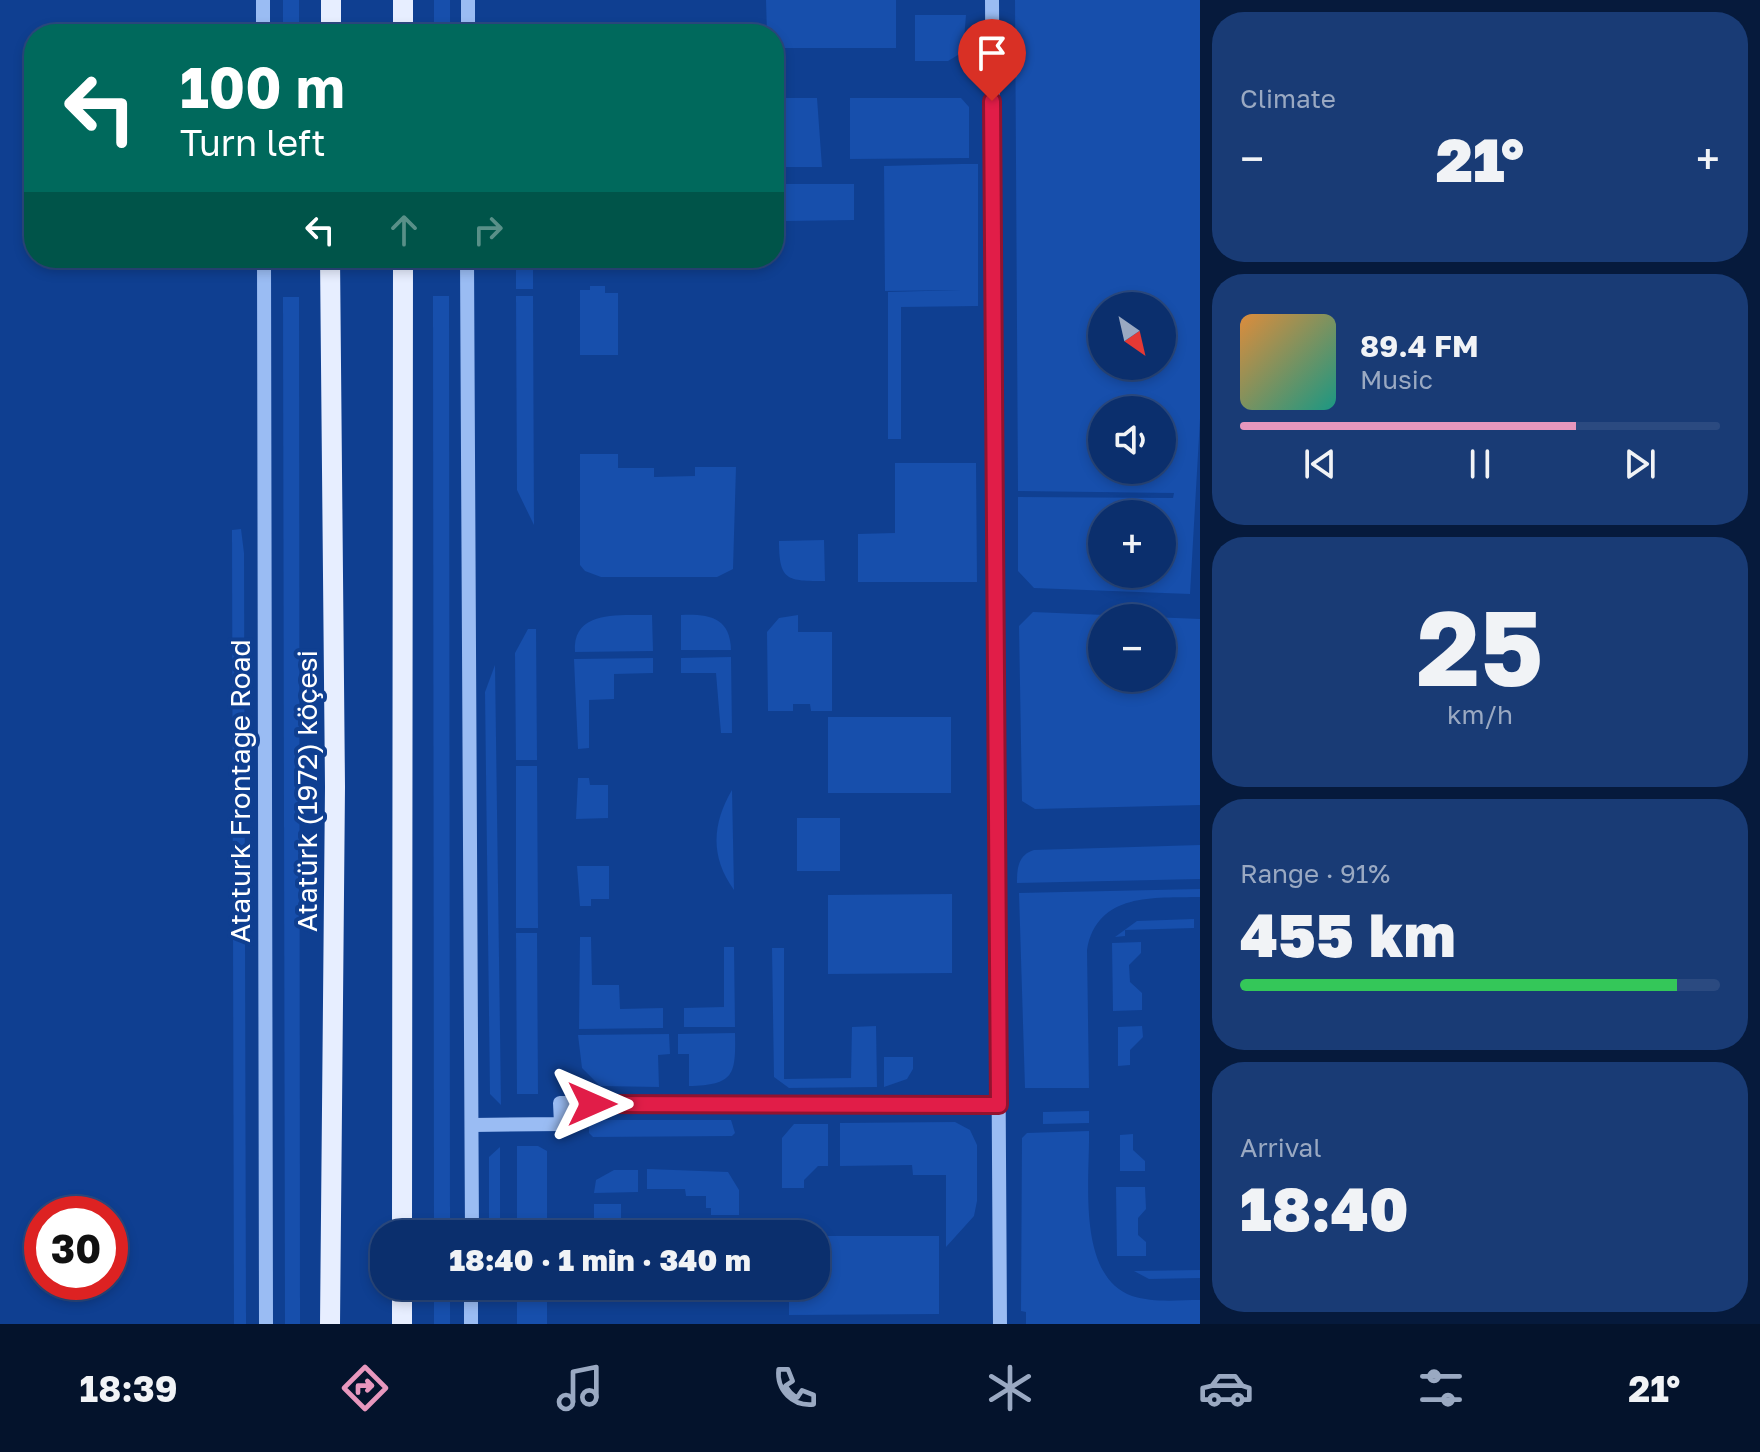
<!DOCTYPE html>
<html lang="en">
<head>
<meta charset="utf-8">
<style>
  :root { --surface:#0b2f6d; --page:#193b75; --text:#f1f3f6; --muted:#9aa9c2; --line:#2b4a80; --accent:#e797bd }
  body { margin:0; font-family:"Golos Text",sans-serif; background:var(--page); color:var(--text); height:100vh; display:flex; flex-direction:column; font-size:30px; white-space:nowrap }
  * { box-sizing:border-box; margin:0 }
  p { font-size:26px; color:var(--muted) }
  .icon { flex:none; width:44px; height:44px; fill:none; stroke:currentColor; stroke-width:2; stroke-linecap:round; stroke-linejoin:round }
  .map { position:relative; flex:1; overflow:hidden }
  .drawer { display:flex; flex-direction:column; gap:12px; padding:12px; background:#061a3c; width:560px }
  .drawer>* { flex:none }
  .guide { position:absolute; left:24px; top:24px; width:760px; height:244px; border-radius:32px; box-shadow:0 4px 12px #0003,0 0 0 2px var(--line); background:#00695c; color:#fff; overflow:hidden }
  .needle { width:52px; rotate:146deg }
  .buttons { position:absolute; left:1088px; top:292px; display:grid; gap:16px }
  .buttons a { display:grid; place-items:center; width:88px; height:88px; border-radius:50%; background:var(--surface); box-shadow:0 4px 12px #0003,0 0 0 2px var(--line); font-size:40px }
  .speed { position:absolute; left:24px; top:1196px; display:flex; gap:16px; font-size:40px; font-weight:700; text-align:center }
  .speed>* { display:grid; place-content:center; width:104px; height:104px; border-radius:50%; background:var(--surface); box-shadow:0 4px 12px #0003,0 0 0 2px var(--line); line-height:1 }
  .speed .limit { border:12px solid #d22; background:#fff; color:#111 }
  .pin { position:absolute; display:grid; place-items:center; width:68px; height:68px; color:#fff; margin:-82px -34px; border-radius:50% 50% 50% 0; rotate:-45deg; box-shadow:0 0 8px #0007 }
  .pin .icon { rotate:45deg }
  .me { position:absolute; width:88px; margin:-44px; rotate:90deg; stroke-linejoin:round; filter:drop-shadow(0 0 6px #0008) }
  .turn { display:flex; align-items:center; gap:28px; height:168px; padding:0 24px; font-size:36px }
  .turn .icon { width:104px; height:104px; stroke-width:2.5 }
  .turn b { display:block; font-size:56px; line-height:68px }
  .lanes { display:flex; align-items:center; height:76px; padding:0 24px; background:#0003; justify-content:center; gap:40px; direction:ltr }
  .lanes .off { opacity:.35 }
  .big { font-size:60px; font-weight:800; line-height:1.1 }
  .drawer .tile { flex:1; display:flex; flex-direction:column; justify-content:center; gap:12px; min-width:0; padding:0 28px; border-radius:32px; background:var(--page) }
  .drawer .dial { align-items:center; gap:0 }
  .dial b { font-size:104px; line-height:1 }
  .song { display:flex; align-items:center; gap:24px }
  .cover { width:96px; height:96px; border-radius:12px; background:linear-gradient(135deg,hsl(30 70% 55%),hsl(170 70% 35%)) }
  .played { height:8px; border-radius:4px; background:linear-gradient(90deg,var(--accent) 70%,var(--line) 70%) }
  .keys { display:flex; justify-content:space-around; direction:ltr }
  .heat { display:flex; justify-content:space-between; align-items:center; font-size:44px; direction:ltr }
  .charge { height:12px; border-radius:6px; background:linear-gradient(90deg,#34c759 91%,var(--line) 0) }
  .trip { position:absolute; left:370px; top:1220px; width:460px; height:80px; border-radius:32px; background:var(--surface); box-shadow:0 4px 12px #0003,0 0 0 2px var(--line); font-weight:800; line-height:80px; text-align:center }
  .menu { display:flex; height:128px; justify-content:space-around; align-items:center; background:#04132c; color:var(--muted) }
  .menu .icon { width:56px; height:56px }
  .menu .on { color:var(--accent) }
  .menu b { font-size:36px; color:var(--text) }
  main { display:flex; flex:1; min-height:0 }
  .map>svg:first-child { display:block }
  .green { fill:#174fac; fill-rule:evenodd }
  .lines { fill:none; stroke-linecap:round; stroke-linejoin:round }
  .minor { stroke:#9abcf3; stroke-width:14 }
  .major { stroke:#e7eeff; stroke-width:20 }
  .route-casing { stroke:#92132f; stroke-width:20 }
  .route { stroke:#e11d48; stroke-width:14 }
  .labels { text-anchor:middle; dominant-baseline:central; stroke-width:8; stroke-linejoin:round; paint-order:stroke }
  .street-label { font-size:28px; fill:#fff; stroke:#0f3f91 }
</style>
</head>
<body>
<main>
<div class="map">
<svg width="1200" height="1324" viewBox="0 0 1200 1324">
  <rect width="100%" height="100%" fill="#0f3f91"/>
  <!-- green -->
  <g class="green">
    <rect x="283" y="0" width="16" height="34"/>
    <rect x="434" y="0" width="16" height="34"/>
    <polygon points="766,0 896,0 896,48 774,48 774,34 767,34"/>
    <path d="M1015 0H1200V419L1190 594 1034 588 1018 571V497L1173 498 1174 493 1018 491ZM1162 306V366H1102V306ZM1162 410V470H1102V410ZM1162 514V574H1102V514Z"/>
    <polygon points="915,15 966,15 963,52 948,61 915,61"/>
    <polygon points="774,98 817,98 822,167 774,167 774,156 786,154 785,126 774,124"/>
    <polygon points="850,98 961,98 969,107 969,158 850,159"/>
    <polygon points="961,164 978,164 978,306 901,307 901,439 888,439 888,292 961,290 885,291 884,166"/>
    <polygon points="785,184 854,184 854,220 785,221"/>
    <rect x="516" y="258" width="17" height="31"/>
    <polygon points="590,286 605,286 605,293 618,293 618,355 580,355 580,290 590,290"/>
    <polygon points="433,296 449,296 450,1234 434,1234"/>
    <polygon points="516,296 533,296 534,525 517,490"/>
    <polygon points="283,297 299,297 300,1324 285,1324"/>
    <polygon points="580,454 618,454 618,468 654,468 654,477 695,476 695,467 736,467 733,569 717,577 601,577 585,571 580,565"/>
    <polygon points="895,463 976,463 977,582 858,582 858,534 895,533"/>
    <polygon points="241,529 244,553 246,1324 234,1324 232,530"/>
    <path d="M824 540 825 581C787 581 779 581 779 541Z"/>
    <path d="M1033 612 1200 619V805L1035 809 1022 801 1019 626ZM1102 618H1162V678H1102Z"/>
    <path d="M652 615 653 651 575 652C572 608 623 616 652 615Z"/>
    <path d="M681 615C709 614 730 617 731 650H681Z"/>
    <polygon points="798,615 798,632 832,632 832,711 811,711 810,704 793,704 793,711 768,711 767,632 779,618"/>
    <polygon points="528,629 536,629 537,760 516,760 515,653"/>
    <polygon points="731,657 732,733 721,733 716,673 681,673 681,658"/>
    <polygon points="653,658 653,673 614,674 614,699 589,700 589,748 578,749 574,659"/>
    <polygon points="495,665 501,1105 490,1094 485,692"/>
    <rect x="828" y="717" width="123" height="76"/>
    <polygon points="516,766 537,766 538,928 516,928"/>
    <polygon points="578,778 589,778 590,785 608,785 608,818 576,819"/>
    <path d="M732 790 734 890C710 857 712 824 732 790Z"/>
    <rect x="797" y="818" width="43" height="53"/>
    <path d="M1200 845V879L1017 883C1017 868 1018 855 1034 850Z"/>
    <polygon points="577,866 609,866 609,899 591,899 591,906 580,906"/>
    <path d="M1200 889V897C1154 898 1097 892 1087 950L1089 1088H1025L1019 893Z"/>
    <polygon points="952,894 952,973 828,974 828,895"/>
    <polygon points="1194,919 1194,928 1125,930 1125,936 1115,937 1137,921"/>
    <polygon points="516,933 537,933 538,1094 517,1094"/>
    <polygon points="580,937 591,937 592,985 619,985 620,1009 663,1008 663,1028 579,1029"/>
    <polygon points="1141,942 1141,953 1129,965 1130,982 1142,993 1142,1010 1113,1011 1112,943"/>
    <polygon points="724,947 734,947 735,1027 684,1027 684,1008 724,1007"/>
    <polygon points="772,948 784,948 784,1079 851,1078 852,1027 876,1026 877,1087 789,1088 774,1077"/>
    <polygon points="1142,1026 1143,1037 1130,1050 1130,1065 1118,1066 1118,1027"/>
    <path d="M735 1033C736 1075 734 1085 689 1086V1054H678V1034Z"/>
    <polygon points="669,1034 670,1054 658,1055 659,1087 600,1086 582,1068 578,1035"/>
    <polygon points="884,1057 913,1057 913,1069 907,1079 884,1087"/>
    <polygon points="1089,1111 1089,1123 1043,1124 1043,1112"/>
    <polygon points="593,1120 731,1120 735,1133 732,1136 593,1137 589,1133 589,1124"/>
    <polygon points="955,1122 970,1130 977,1145 977,1201 974,1216 946,1247 946,1175 913,1175 912,1165 840,1166 840,1123"/>
    <polygon points="794,1124 828,1124 828,1166 818,1166 804,1180 804,1188 782,1188 782,1138"/>
    <path d="M1089 1131C1090 1178 1076 1276 1132 1296 1154 1303 1178 1300 1200 1300V1324H1026V1312L1021 1311 1022 1138 1027 1133Z"/>
    <polygon points="1133,1134 1133,1150 1145,1161 1145,1171 1120,1171 1120,1135"/>
    <polygon points="517,1146 538,1146 547,1151 547,1234 517,1234"/>
    <polygon points="500,1147 500,1234 489,1234 489,1157"/>
    <polygon points="647,1169 728,1172 739,1190 739,1215 711,1215 711,1208 706,1208 706,1196 686,1196 685,1189 647,1189"/>
    <polygon points="614,1170 638,1170 638,1192 594,1193 596,1180"/>
    <polygon points="1116,1187 1145,1187 1146,1209 1138,1218 1138,1235 1146,1242 1146,1256 1117,1256"/>
    <polygon points="594,1204 621,1204 621,1223 615,1224 615,1234 594,1234"/>
    <polygon points="816,1236 939,1236 939,1314 789,1315 789,1286 816,1286"/>
    <polygon points="1200,1270 1200,1278 1149,1279 1134,1271"/>
    <rect x="434" y="1286" width="16" height="38"/>
    <rect x="517" y="1286" width="30" height="38"/>
  </g>
  <g class="lines">
    <!-- minor -->
    <g class="minor">
      <polyline points="263,0 263,34"/>
      <polyline points="992,0 1000,1324"/>
      <polyline points="468,34 468,0"/>
      <polyline points="264,258 266,1324"/>
      <polyline points="467,258 472,1234"/>
      <polyline points="472,1125 561,1124 560,1103 999,1105"/>
      <polyline points="471,1324 471,1286"/>
    </g>
    <!-- major -->
    <g class="major">
      <polyline points="331,34 331,0"/>
      <polyline points="403,34 403,0"/>
      <polyline points="330,258 335,787 330,1324"/>
      <polyline points="402,1234 403,258"/>
      <polyline points="402,1286 402,1324"/>
    </g>
  </g>
  <g class="lines">
    <!-- route casing -->
    <g class="route-casing">
      <polyline id="route" points="592,1104 999,1105 992,101"/>
    </g>
    <!-- route -->
    <use href="#route" class="route"/>
  </g>
  <g class="labels">
    <!-- street labels -->
    <g class="street-label">
      <text transform="translate(239 791) rotate(-90)">Ataturk Frontage Road</text>
      <text transform="translate(306 791) rotate(-90)">Atatürk (1972) köçesi</text>
    </g>
  </g>
</svg>
<div class="buttons">
<a><svg class="needle" viewBox="-14 -14 28 28"><path d="M0-13l5 13h-10z" fill="#e53935"/><path d="M0 13l5-13h-10z" fill="#9aa9c2"/></svg></a>
<a><svg class="icon" aria-label="sound" viewBox="0 0 24 24"><path d="M4 9h4l5-4v14l-5-4H4zM17 9q2 3 0 6"/></svg></a>
<a>+</a>
<a>−</a>
</div>
<div class="speed"><div class="limit">30</div></div>
<div class="pin" style="left:992px;top:101px;background:#d93025"><svg class="icon" aria-label="arrive" viewBox="0 0 24 24"><path d="M6 21V4h12l-3 4 3 4H6"/></svg></div>
<svg class="me" style="left:592px;top:1104px" viewBox="-20 -20 40 40"><path d="M0-17L14 15 0 8-14 15z" fill="#e11d48" stroke="#fff" stroke-width="4"/></svg>
<div class="trip">18:40 · 1 min · 340 m</div>
<div class="guide">
<div class="turn"><svg class="icon" aria-label="left" viewBox="0 0 24 24"><path d="M17 20v-9H6M10 6l-5 5 5 5"/></svg><div><b>100 m</b>Turn left</div></div>
<div class="lanes"><svg class="icon" aria-label="left" viewBox="0 0 24 24"><path d="M17 20v-9H6M10 6l-5 5 5 5"/></svg><svg class="icon off" aria-label="ahead" viewBox="0 0 24 24"><path d="M12 20V5M6 11l6-6 6 6"/></svg><svg class="icon off" aria-label="right" viewBox="0 0 24 24"><path d="M7 20v-9h11M14 6l5 5-5 5"/></svg></div>
</div>
</div>
<section class="drawer">
<div class="tile"><p>Climate</p>
<div class="heat"><a>−</a><b class="big">21°</b><a>+</a></div>
</div>
<div class="tile">
<div class="song"><i class="cover"></i><div><b>89.4 FM</b><p>Music</p></div></div>
<div class="played"></div>
<div class="keys"><svg class="icon" aria-label="previous" viewBox="0 0 24 24"><path d="M18 5L8 12l10 7zM5 5v14"/></svg><svg class="icon" aria-label="pause" viewBox="0 0 24 24"><path d="M8 5v14M16 5v14"/></svg><svg class="icon" aria-label="next" viewBox="0 0 24 24"><path d="M6 5l10 7-10 7zM19 5v14"/></svg></div>
</div>
<div class="tile dial"><b>25</b><p>km/h</p></div>
<div class="tile"><p>Range · 91%</p><b class="big">455 km</b><div class="charge"></div></div>
<div class="tile"><p>Arrival</p><b class="big">18:40</b></div>
</section>
</main>
<nav class="menu">
<b>18:39</b>
<svg class="icon on" aria-label="directions" viewBox="0 0 24 24"><path d="M12 3l9 9-9 9-9-9zM9 14v-3h6M13 9l2 2-2 2"/></svg>
<svg class="icon" aria-label="music" viewBox="0 0 24 24"><path d="M9 18V5l10-2v13"/><circle cx="6" cy="18" r="3"/><circle cx="16" cy="16" r="3"/></svg>
<svg class="icon" aria-label="phone" viewBox="0 0 24 24"><path d="M5 4h4l2 5-3 2q2 4 5 5l2-3 5 2v4C11 20 4 13 5 4z"/></svg>
<svg class="icon" aria-label="climate" viewBox="0 0 24 24"><path d="M12 3v18M4 7l16 10M4 17L20 7"/></svg>
<svg class="icon" aria-label="car" viewBox="0 0 24 24"><path d="M5 17H2v-5l4-1 3-4h7l3 4 3 1v5h-3M9 17h6M6 11h13"/><circle cx="7" cy="17" r="2"/><circle cx="17" cy="17" r="2"/></svg>
<svg class="icon" aria-label="filters" viewBox="0 0 24 24"><path d="M4 7h16M4 17h16"/><circle cx="9" cy="7" r="2"/><circle cx="15" cy="17" r="2"/></svg>
<b>21°</b>
</nav>
</body>
</html>
